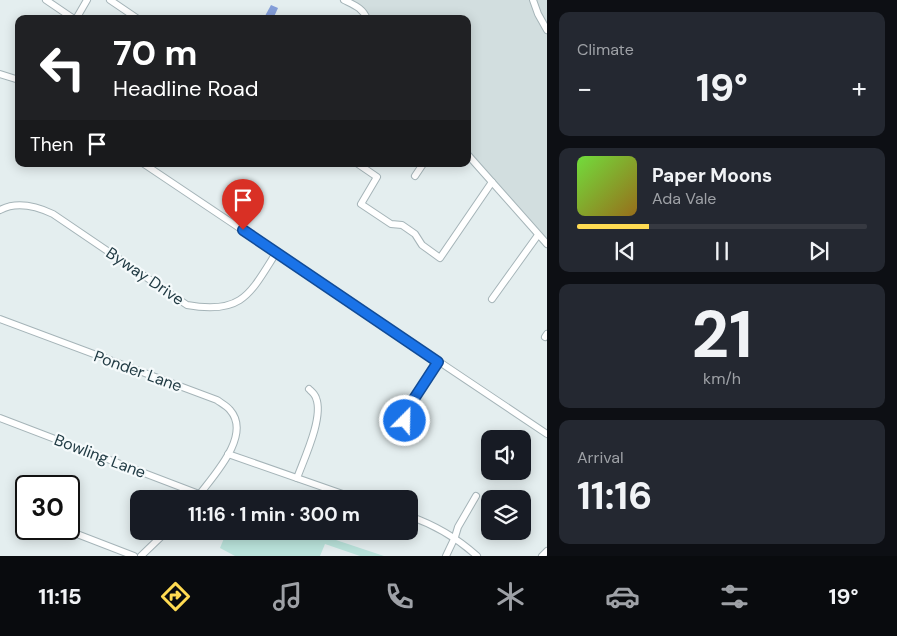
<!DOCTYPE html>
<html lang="en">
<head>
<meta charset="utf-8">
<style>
  :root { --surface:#171b24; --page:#242831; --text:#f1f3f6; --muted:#9ea1a6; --line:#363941; --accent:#ffdb52 }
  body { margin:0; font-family:"DM Sans",sans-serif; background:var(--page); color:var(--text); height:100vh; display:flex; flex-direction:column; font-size:19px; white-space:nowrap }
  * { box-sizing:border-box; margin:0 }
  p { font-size:16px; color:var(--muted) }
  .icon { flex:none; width:28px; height:28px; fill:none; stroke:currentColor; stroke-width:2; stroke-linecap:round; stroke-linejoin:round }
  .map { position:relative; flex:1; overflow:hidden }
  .side { display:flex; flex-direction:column; gap:12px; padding:12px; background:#0d0f14; width:350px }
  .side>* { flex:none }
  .guide { position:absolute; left:15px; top:15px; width:456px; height:152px; border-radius:10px; box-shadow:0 2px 12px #0003; background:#202124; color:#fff; overflow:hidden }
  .tools { position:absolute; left:481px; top:430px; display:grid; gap:10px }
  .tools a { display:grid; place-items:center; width:50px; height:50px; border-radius:10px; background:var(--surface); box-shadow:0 2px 12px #0003; font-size:25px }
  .speed { position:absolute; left:15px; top:475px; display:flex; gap:10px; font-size:25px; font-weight:700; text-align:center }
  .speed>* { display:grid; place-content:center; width:65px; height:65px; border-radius:50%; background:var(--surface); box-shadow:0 2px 12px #0003; line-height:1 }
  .speed .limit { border:2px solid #111; border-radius:8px; background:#fff; color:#111 }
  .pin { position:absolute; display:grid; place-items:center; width:42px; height:42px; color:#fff; margin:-51px -21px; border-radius:50% 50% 50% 0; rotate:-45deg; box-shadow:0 0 5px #0007 }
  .pin .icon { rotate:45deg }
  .me { position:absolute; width:55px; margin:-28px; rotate:23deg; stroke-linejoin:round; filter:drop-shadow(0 0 4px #0008) }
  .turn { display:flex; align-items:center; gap:18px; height:105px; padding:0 15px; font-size:22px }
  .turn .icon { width:65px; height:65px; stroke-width:2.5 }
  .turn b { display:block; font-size:35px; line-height:42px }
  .then { display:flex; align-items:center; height:48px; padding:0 15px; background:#0003; gap:10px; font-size:19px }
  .big { font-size:38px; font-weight:700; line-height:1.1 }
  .side .card { flex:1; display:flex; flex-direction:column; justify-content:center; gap:8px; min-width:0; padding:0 18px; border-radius:10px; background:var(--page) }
  .side .dial { align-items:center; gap:0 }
  .dial b { font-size:65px; line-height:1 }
  .song { display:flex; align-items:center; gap:15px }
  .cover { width:60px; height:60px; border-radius:8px; background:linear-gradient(135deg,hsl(100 70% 55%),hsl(40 70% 35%)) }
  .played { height:5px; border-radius:2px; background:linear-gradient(90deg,var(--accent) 25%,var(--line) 25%) }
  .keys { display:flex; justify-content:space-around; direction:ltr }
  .heat { display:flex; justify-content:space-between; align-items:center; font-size:28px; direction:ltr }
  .trip { position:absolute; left:130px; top:490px; width:288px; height:50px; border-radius:10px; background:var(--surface); box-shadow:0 2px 12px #0003; font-weight:700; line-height:50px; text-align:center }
  .menu { display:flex; height:80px; justify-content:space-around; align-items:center; background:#090b0e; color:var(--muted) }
  .menu .icon { width:35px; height:35px }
  .menu .on { color:var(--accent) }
  .menu b { font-size:22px; color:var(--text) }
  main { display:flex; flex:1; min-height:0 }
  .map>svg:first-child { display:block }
  .built { fill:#d2dedf }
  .green { fill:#bae3db }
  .water { fill:#859fda }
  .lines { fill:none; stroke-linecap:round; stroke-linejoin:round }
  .minor-casing { stroke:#a5b4b8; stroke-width:8 }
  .minor { stroke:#fff; stroke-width:6 }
  .route-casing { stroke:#114b97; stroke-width:12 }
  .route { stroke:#1a73e8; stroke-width:9 }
  .labels { text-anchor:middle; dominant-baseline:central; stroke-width:4.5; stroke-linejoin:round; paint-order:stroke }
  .street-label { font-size:16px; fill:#203a43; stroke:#f5fafb }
</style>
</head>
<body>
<main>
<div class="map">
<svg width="547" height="556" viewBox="0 0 547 556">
  <rect width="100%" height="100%" fill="#e4eeef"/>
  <!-- built -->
  <polygon class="built" points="344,0 547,0 547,244 468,155 468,19 367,19"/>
  <!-- green -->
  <polygon class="green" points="227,531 309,531 384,556 360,556 325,544 320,556 235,556 220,548"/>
  <!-- water -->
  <polygon class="water" points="271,5 278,8 273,19 265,16"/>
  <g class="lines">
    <!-- minor casing -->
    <g class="minor-casing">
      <g id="minor">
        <polyline points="46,0 74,19"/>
        <polyline points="110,0 138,19"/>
        <path d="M344 0C354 5 363 8 367 19"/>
        <polyline points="533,0 538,14 547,30"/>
        <polyline points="76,19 87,0"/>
        <polyline points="0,74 19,80"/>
        <polyline points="468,155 547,244"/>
        <polyline points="144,164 547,434"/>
        <polyline points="358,164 377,177 361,204 391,224 402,225 415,234 422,245 440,258 492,182"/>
        <polyline points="415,176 423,164"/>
        <path d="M0 210C17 201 36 206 53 214L187 305C242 315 250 294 276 253"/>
        <polyline points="492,299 538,235"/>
        <path d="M0 319 217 400C221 403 227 406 230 410 253 436 211 478 196 499"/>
        <polyline points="545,337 547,334"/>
        <polyline points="0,418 199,494"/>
        <polyline points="405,421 408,408 438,362"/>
        <polyline points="228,454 357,499"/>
        <path d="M297 478C304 459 324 417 316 398 315 394 311 391 309 389"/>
        <path d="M409 516C435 525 456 537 477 556"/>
        <polyline points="64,529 134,556"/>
        <polyline points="141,556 167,531"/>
        <polyline points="446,556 455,537 458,527 476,496"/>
        <polyline points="542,556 547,551"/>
      </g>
    </g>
    <!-- minor -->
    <use href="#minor" class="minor"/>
  </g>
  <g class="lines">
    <!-- route casing -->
    <g class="route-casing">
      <polyline id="route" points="243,230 438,362 408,408 405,421"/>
    </g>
    <!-- route -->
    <use href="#route" class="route"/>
  </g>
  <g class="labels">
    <!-- street labels -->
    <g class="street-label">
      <text transform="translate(145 276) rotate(34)">Byway Drive</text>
      <text transform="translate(138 371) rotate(20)">Ponder Lane</text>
      <text transform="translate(100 456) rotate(21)">Bowling Lane</text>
    </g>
  </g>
</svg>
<div class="tools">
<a><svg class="icon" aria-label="sound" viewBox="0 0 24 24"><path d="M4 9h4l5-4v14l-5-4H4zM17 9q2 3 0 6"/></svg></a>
<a><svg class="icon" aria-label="layers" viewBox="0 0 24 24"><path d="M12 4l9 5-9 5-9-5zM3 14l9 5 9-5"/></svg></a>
</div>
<div class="speed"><div class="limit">30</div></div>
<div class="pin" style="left:243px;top:230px;background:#d93025"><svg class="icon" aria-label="arrive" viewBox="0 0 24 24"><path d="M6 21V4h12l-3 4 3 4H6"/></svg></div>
<svg class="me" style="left:405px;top:421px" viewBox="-20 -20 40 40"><circle r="17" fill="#1a73e8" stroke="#fff" stroke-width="3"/><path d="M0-11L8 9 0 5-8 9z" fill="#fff"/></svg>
<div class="trip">11:16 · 1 min · 300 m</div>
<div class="guide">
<div class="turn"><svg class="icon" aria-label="left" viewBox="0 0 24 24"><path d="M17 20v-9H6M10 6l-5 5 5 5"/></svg><div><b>70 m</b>Headline Road</div></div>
<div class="then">Then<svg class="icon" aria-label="arrive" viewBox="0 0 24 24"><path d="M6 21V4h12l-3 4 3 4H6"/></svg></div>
</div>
</div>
<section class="side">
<div class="card"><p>Climate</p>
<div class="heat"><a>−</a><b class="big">19°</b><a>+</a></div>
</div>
<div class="card">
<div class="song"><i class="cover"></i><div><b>Paper Moons</b><p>Ada Vale</p></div></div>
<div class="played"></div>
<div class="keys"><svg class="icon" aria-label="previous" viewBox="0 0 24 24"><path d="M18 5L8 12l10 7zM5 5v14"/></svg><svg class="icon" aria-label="pause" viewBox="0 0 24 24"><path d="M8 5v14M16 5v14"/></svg><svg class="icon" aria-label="next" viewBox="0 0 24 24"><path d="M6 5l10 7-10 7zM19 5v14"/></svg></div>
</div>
<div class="card dial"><b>21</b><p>km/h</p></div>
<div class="card"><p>Arrival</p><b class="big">11:16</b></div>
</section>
</main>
<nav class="menu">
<b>11:15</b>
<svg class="icon on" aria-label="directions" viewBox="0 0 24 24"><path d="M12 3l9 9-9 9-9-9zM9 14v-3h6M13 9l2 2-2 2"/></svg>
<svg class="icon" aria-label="music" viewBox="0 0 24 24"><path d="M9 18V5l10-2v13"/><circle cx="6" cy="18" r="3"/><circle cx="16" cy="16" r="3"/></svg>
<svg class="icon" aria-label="phone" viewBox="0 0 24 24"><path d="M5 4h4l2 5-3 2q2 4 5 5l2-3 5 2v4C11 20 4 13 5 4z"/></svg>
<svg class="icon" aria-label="climate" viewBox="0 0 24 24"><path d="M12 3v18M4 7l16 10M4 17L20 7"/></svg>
<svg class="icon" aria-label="car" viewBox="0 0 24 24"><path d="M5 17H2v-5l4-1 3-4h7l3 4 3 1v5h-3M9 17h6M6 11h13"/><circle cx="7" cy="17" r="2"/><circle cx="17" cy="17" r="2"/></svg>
<svg class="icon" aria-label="filters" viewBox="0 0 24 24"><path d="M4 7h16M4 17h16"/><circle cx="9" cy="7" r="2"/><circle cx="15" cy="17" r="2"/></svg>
<b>19°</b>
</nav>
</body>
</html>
